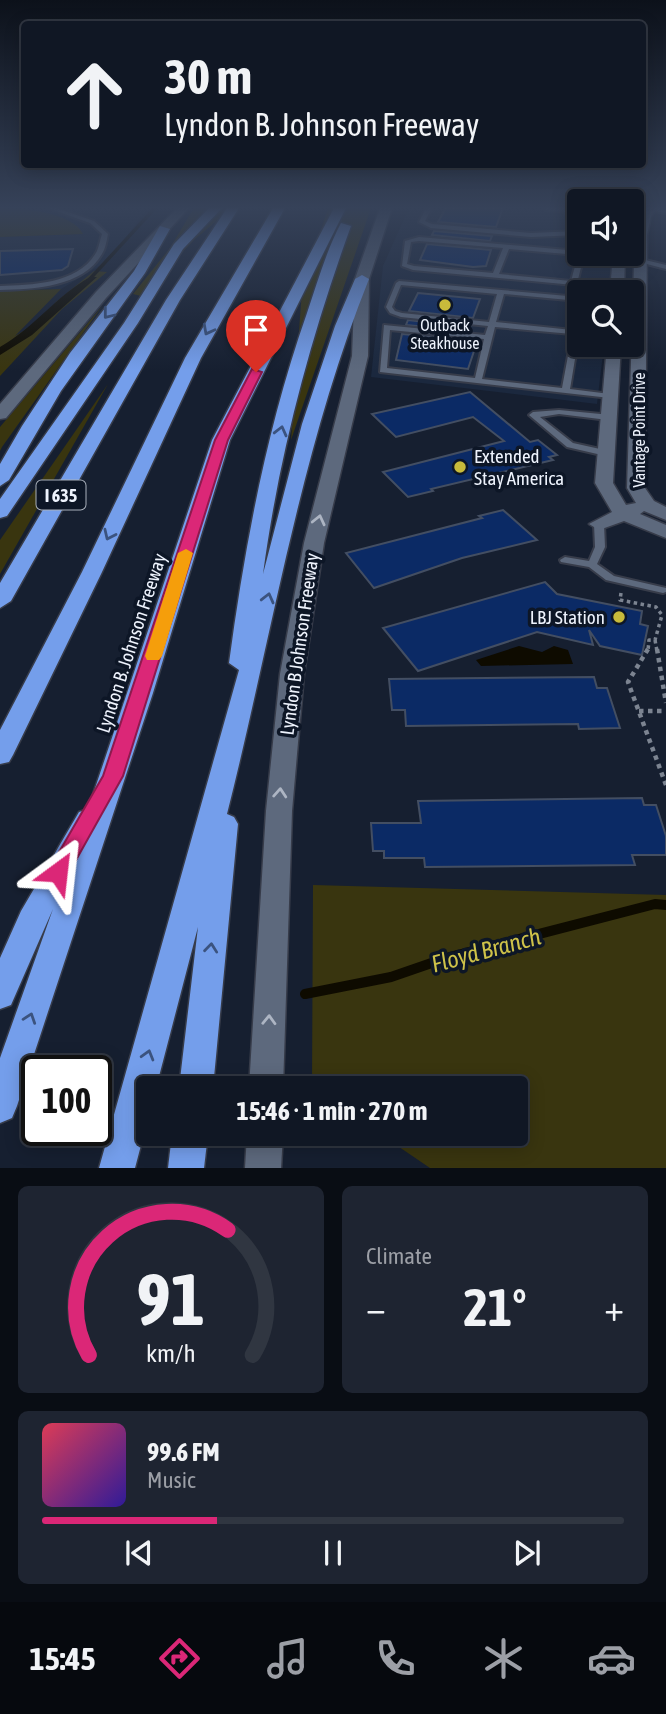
<!DOCTYPE html>
<html lang="en">
<head>
<meta charset="utf-8">
<style>
  :root { --surface:#101724; --page:#1e2431; --text:#f1f3f6; --muted:#9c9fa6; --line:#303641; --accent:#db2777 }
  body { margin:0; font-family:"Asap Condensed",sans-serif; background:var(--page); color:var(--text); height:100vh; display:flex; flex-direction:column; font-size:26px; white-space:nowrap }
  * { box-sizing:border-box; margin:0 }
  p { font-size:23px; color:var(--muted) }
  .icon { flex:none; width:38px; height:38px; fill:none; stroke:currentColor; stroke-width:2; stroke-linecap:round; stroke-linejoin:round }
  .map { position:relative; height:1168px; overflow:hidden }
  .details { display:flex; flex-direction:column; gap:18px; padding:18px; background:#090d14; flex:1 }
  .details>* { flex:none }
  .top-card { position:absolute; left:21px; top:21px; width:625px; height:147px; border-radius:7px; box-shadow:0 4px 18px #0003,0 0 0 2px var(--line); background:#101724; color:var(--text); overflow:hidden }
  .controls { position:absolute; left:567px; top:189px; display:grid; gap:14px }
  .controls a { display:grid; place-items:center; width:77px; height:77px; border-radius:7px; background:var(--surface); box-shadow:0 4px 18px #0003,0 0 0 2px var(--line); font-size:35px }
  .speed { position:absolute; left:21px; top:1055px; display:flex; gap:14px; font-size:35px; font-weight:700; text-align:center }
  .speed>* { display:grid; place-content:center; width:91px; height:91px; border-radius:50%; background:var(--surface); box-shadow:0 4px 18px #0003,0 0 0 2px var(--line); line-height:1 }
  .speed .limit { border:4px solid #111; border-radius:10px; background:#fff; color:#111 }
  .pin { position:absolute; display:grid; place-items:center; width:60px; height:60px; color:#fff; margin:-72px -30px; border-radius:50% 50% 50% 0; rotate:-45deg; box-shadow:0 0 7px #0007 }
  .pin .icon { rotate:45deg }
  .me { position:absolute; width:77px; margin:-38px; rotate:30deg; stroke-linejoin:round; filter:drop-shadow(0 0 5px #0008) }
  .turn { display:flex; align-items:center; gap:24px; height:147px; padding:0 28px; font-size:32px }
  .turn .icon { width:91px; height:91px; stroke-width:2.5 }
  .turn b { display:block; font-size:49px; line-height:60px }
  .big { font-size:52px; font-weight:700; line-height:1.1 }
  .details .tile { flex:1; display:flex; flex-direction:column; justify-content:center; gap:10px; min-width:0; padding:0 24px; border-radius:10px; background:var(--page) }
  .details .dial { align-items:center; gap:0 }
  .dial svg { height:182px; overflow:visible; fill:none; stroke:var(--line); stroke-width:7; stroke-linecap:round; text-anchor:middle }
  .dial text { fill:var(--text); stroke:none }
  .song { display:flex; align-items:center; gap:21px }
  .cover { width:84px; height:84px; border-radius:10px; background:linear-gradient(135deg,hsl(350 70% 55%),hsl(250 70% 35%)) }
  .played { height:7px; border-radius:4px; background:linear-gradient(90deg,var(--accent) 30%,var(--line) 30%) }
  .keys { display:flex; justify-content:space-around; direction:ltr }
  .heat { display:flex; justify-content:space-between; align-items:center; font-size:38px; direction:ltr }
  .details .tiles { flex:1; display:grid; gap:18px; grid-template-columns:1fr 1fr }
  .tile:last-child { grid-column:span 2 }
  .trip { position:absolute; left:136px; top:1076px; width:392px; height:70px; border-radius:7px; background:var(--surface); box-shadow:0 4px 18px #0003,0 0 0 2px var(--line); font-weight:700; line-height:70px; text-align:center }
  .tabs { display:flex; height:112px; justify-content:space-around; align-items:center; background:#06090e; color:var(--muted) }
  .tabs .icon { width:49px; height:49px }
  .tabs .current { color:var(--accent) }
  .tabs b { font-size:32px; color:var(--text) }
  .map>svg:first-child { display:block }
  .built { fill:#1b283e }
  .green { fill:#39350f }
  .water { fill:#0e0b00 }
  .lines { fill:none; stroke-linecap:round; stroke-linejoin:round }
  .stream-far1 { stroke:#0e0b00; stroke-width:3.5 }
  .stream { stroke:#0e0b00; stroke-width:10 }
  .building { fill:#0b2a65; stroke:#434e62; stroke-width:2 }
  .service-casing { stroke:#373c4a; stroke-width:4 }
  .tertiary-casing { stroke:#373c4a; stroke-width:3 }
  .secondary-casing { stroke:#373c4a; stroke-width:3 }
  .motorway-casing { stroke:#373c4a; stroke-width:3 }
  .path-far1 { stroke:#7c8491; stroke-width:3.5; stroke-dasharray:3.5 3.5; stroke-linecap:butt }
  .path { stroke:#7c8491; stroke-width:4.5; stroke-dasharray:4.5 4.5; stroke-linecap:butt }
  .service { fill:#5d697d; fill-rule:evenodd }
  .tertiary { fill:#5d697d; fill-rule:evenodd }
  .secondary { fill:#5d697d; fill-rule:evenodd }
  .motorway { fill:#749eeb; fill-rule:evenodd }
  .oneway { stroke:#3b537f }
  .oneway2 { stroke:#adb5c3 }
  .route { fill:#db2777; stroke:#8e194d; stroke-width:2 }
  .slow { fill:#f59e0b }
  .poi-dot { fill:#c8bb3b; stroke:#0d1626; stroke-width:2.5 }
  .labels { text-anchor:middle; dominant-baseline:central; stroke-width:7; stroke-linejoin:round; paint-order:stroke }
  .far-poi-label { font-size:16px; fill:#eef3fd; stroke:#0d1626 }
  .far-street-label { font-size:16px; fill:#eef3fd; stroke:#0d1626 }
  .shield { fill:#0d1626; stroke:#aab1bc; stroke-width:2 }
  .shield-label { font-size:18px; font-weight:bold; fill:#eef3fd }
  .poi-label { font-size:19px; fill:#eef3fd; stroke:#0d1626; text-anchor:start }
  .street-label { font-size:19px; fill:#eef3fd; stroke:#0d1626 }
  .near-water-label { font-size:24px; font-style:italic; fill:#cec249; stroke:#0d1626 }
</style>
</head>
<body>
<div class="map">
<svg width="666" height="1168" viewBox="0 0 666 1168">
  <rect width="100%" height="100%" fill="#161f30"/>
  <!-- built -->
  <g class="built">
    <polygon points="29,208 148,208 109,260 61,289 0,291 0,237 83,234 68,221"/>
    <polygon points="409,208 579,208 579,254 615,254 610,292 579,292 579,345 604,345 597,404 371,377 383,266"/>
  </g>
  <!-- green -->
  <g class="green">
    <path d="M0 208C22 208 72 212 83 234L0 237Z"/>
    <polygon points="194,208 232,208 195,239 141,296 133,294 170,248"/>
    <polygon points="328,208 371,208 291,440 302,290"/>
    <polygon points="94,271 107,272 62,309 0,376 0,291 61,289 15,336 43,320 56,302"/>
    <polygon points="103,305 2,447 0,451 0,427"/>
    <polygon points="108,384 0,574 0,540"/>
    <polygon points="313,885 666,895 666,1168 430,1168 380,1134 516,1134 516,1088 312,1087"/>
  </g>
  <!-- water -->
  <g class="water">
    <path d="M90 277H97L32 335 0 355V347C34 328 56 296 90 277Z"/>
    <polygon points="519,646 542,652 554,646 568,650 573,664 481,666 476,660"/>
  </g>
  <g class="lines">
    <!-- stream-far1 -->
    <polyline class="stream-far1" points="88,281 155,208"/>
    <!-- stream -->
    <polyline class="stream" points="305,994 391,977 446,958 655,904 666,905"/>
  </g>
  <!-- building -->
  <g class="building">
    <polygon points="446,208 503,208 496,227 438,222"/>
    <polygon points="434,231 492,236 490,241 432,235"/>
    <polygon points="427,244 491,250 486,266 473,267 420,260"/>
    <polygon points="73,249 68,266 62,270 0,275 0,251"/>
    <polygon points="418,293 480,299 473,318 409,311"/>
    <polygon points="408,320 470,327 468,331 406,325"/>
    <polygon points="402,334 465,340 463,345 475,348 468,369 396,360"/>
    <polygon points="470,392 530,442 538,440 557,455 549,457 553,460 431,489 433,491 408,497 383,472 504,441 473,417 396,437 372,414"/>
    <polygon points="503,510 537,540 462,558 374,588 346,553 482,518 479,516"/>
    <polygon points="545,582 557,594 642,611 640,624 648,626 642,655 600,646 589,630 593,645 537,632 418,671 383,628"/>
    <polygon points="594,677 597,688 607,688 620,728 579,729 578,724 406,726 405,710 392,710 389,679"/>
    <polygon points="642,798 644,805 656,805 666,836 666,855 632,855 635,865 425,867 424,858 384,858 384,851 373,851 371,823 421,823 418,801"/>
  </g>
  <g class="lines">
    <!-- service casing -->
    <g class="service-casing">
      <g id="service">
        <path d="M48 208H56L94 221 108 234C107 239 106 245 104 250 87 287 35 289 0 290V286C32 285 80 284 97 251 99 246 100 240 102 234L90 223Z"/>
        <polygon points="426,208 432,208 425,221 432,224 531,233 579,231 579,235 531,237 431,228 419,222"/>
        <polygon points="543,208 579,209 579,213 546,210"/>
        <polygon points="648,208 666,209 666,213 648,210"/>
        <path d="M419 237 579 251V254C593 254 609 253 622 258L619 260 584 256 577 283 574 285 413 270 402 266 405 241ZM419 241 503 248 493 273 414 266 407 264 411 242ZM509 249 578 255 571 281 499 274Z"/>
        <polygon points="641,259 666,265 666,269 639,262 638,261"/>
        <path d="M399 281 579 297V301L504 294 496 322 572 330 575 311 579 309V335L570 389 610 394 614 396 610 398 380 372 384 325 485 335 488 326 401 317 390 313 386 307 396 283ZM401 285 497 294 489 322 402 313 395 311 392 307ZM495 327 572 334 562 388 482 379ZM390 330 484 339 475 378 387 368Z"/>
        <polygon points="559,410 611,415 611,419 608,420 559,414 540,417 573,443 609,451 609,455 606,456 567,447 529,415 533,412"/>
        <polygon points="599,521 604,524 605,547 597,564 614,576 666,588 666,592 663,593 606,580 589,567 561,562 560,560 565,557 589,561 595,547 594,524"/>
      </g>
    </g>
    <!-- tertiary casing -->
    <g class="tertiary-casing">
      <g id="tertiary">
        <polygon points="645,208 657,208 651,217 647,235 645,488 654,501 666,507 666,520 644,511 640,514 666,525 666,538 624,521 599,530 589,524 612,512 595,483 607,345 621,345 613,483 626,505 636,503 627,488 635,235 639,217"/>
        <polygon points="613,254 625,254 624,292 610,292"/>
      </g>
    </g>
    <!-- secondary casing -->
    <g class="secondary-casing">
      <g id="secondary">
        <polygon points="177,208 189,208 106,298 6,418 0,419 0,404 96,292"/>
        <polygon points="380,208 392,208 369,279 368,356 324,543 304,674 292,811 283,1088 249,1088 266,811 280,674 304,543 352,356 355,279"/>
        <polygon points="247,1134 283,1134 281,1168 245,1168"/>
      </g>
    </g>
    <!-- motorway casing -->
    <g class="motorway-casing">
      <g id="motorway">
        <polygon points="209,208 222,208 183,249 138,323 7,516 0,518 0,499 124,323 174,244"/>
        <polygon points="227,208 239,208 180,300 11,601 0,608 0,583 166,300"/>
        <polygon points="273,208 285,208 201,358 102,572 13,755 9,762 0,764 0,730 82,572 185,358"/>
        <polygon points="334,208 346,208 230,440 153,693 17,1106 12,1118 0,1123 0,1058 53,909 11,1005 0,1009 0,958 21,911 79,812 88,809 212,440"/>
        <path d="M341 223 351 226C310 339 279 454 263 574L302 424 335 326 355 279 362 275 369 279C300 451 272 636 227 814L234 817 238 824 213 1088H179L198 927 156 1088H149V1115L135 1168H99L239 670 229 663C245 544 267 427 307 313 317 284 326 251 341 223Z"/>
        <polygon points="160,226 170,229 145,273 61,391 9,480 0,486 0,464 22,426 70,353 134,271"/>
        <polygon points="172,1134 208,1134 204,1168 168,1168"/>
      </g>
    </g>
    <!-- path-far1 -->
    <g class="path-far1">
      <polyline points="621,593 620,600 656,607 662,615 655,640 649,640 648,651"/>
      <polyline points="655,640 657,651"/>
    </g>
    <!-- path -->
    <g class="path">
      <polyline points="648,649 628,682 666,785"/>
      <polyline points="657,649 666,703"/>
      <polyline points="639,711 666,711"/>
    </g>
    <!-- service -->
    <use href="#service" class="service"/>
    <!-- tertiary -->
    <use href="#tertiary" class="tertiary"/>
    <!-- secondary -->
    <use href="#secondary" class="secondary"/>
    <!-- motorway -->
    <use href="#motorway" class="motorway"/>
  </g>
  <!-- one-way arrows -->
  <defs><path id="oneway-chevron" d="M-2-3.5L2.5 0L-2 3.5" fill="none" stroke-width="1.6" stroke-linecap="round" stroke-linejoin="round" transform="scale(1.75)"/></defs>
  <g class="oneway">
    <use href="#oneway-chevron" transform="translate(108 314) rotate(128)"/>
    <use href="#oneway-chevron" transform="translate(208 330) rotate(118)"/>
    <use href="#oneway-chevron" transform="translate(281 431) rotate(-76)"/>
    <use href="#oneway-chevron" transform="translate(109 535) rotate(115)"/>
    <use href="#oneway-chevron" transform="translate(268 598) rotate(-76)"/>
    <use href="#oneway-chevron" transform="translate(211 948) rotate(-84)"/>
    <use href="#oneway-chevron" transform="translate(30 1018) rotate(-71)"/>
    <use href="#oneway-chevron" transform="translate(148 1055) rotate(-74)"/>
  </g>
  <g class="oneway2">
    <use href="#oneway-chevron" transform="translate(319 520) rotate(-77)"/>
    <use href="#oneway-chevron" transform="translate(280 793) rotate(-86)"/>
    <use href="#oneway-chevron" transform="translate(269 1020) rotate(-88)"/>
  </g>
  <!-- sky -->
  <linearGradient id="sky" x2="0" y2="1"><stop stop-color="#0c111a"/><stop offset="0.56" stop-color="#364259"/><stop offset="1" stop-color="#364259" stop-opacity="0"/></linearGradient>
  <rect width="666" height="371" fill="url(#sky)"/>
  <!-- route -->
  <polygon class="route" points="252,369 262,372 228,440 123,776 66,878 58,881 51,878 48,872 51,866 103,776 215,440"/>
  <!-- slow -->
  <polygon class="slow" points="186,549 193,553 162,656 159,660 147,660 145,656 178,553"/>
  <!-- markers -->
  <g class="poi-dot">
    <circle cx="445" cy="305" r="7"/>
    <circle cx="460" cy="467" r="7"/>
    <circle cx="619" cy="617" r="7"/>
  </g>
  <g class="labels">
    <!-- far-poi labels -->
    <g class="far-poi-label">
      <text x="445" y="325">Outback<tspan x="445" dy="18">Steakhouse</tspan></text>
    </g>
    <!-- far-street labels -->
    <g class="far-street-label">
      <text transform="translate(639 430) rotate(-90)">Vantage Point Drive</text>
    </g>
    <!-- shield labels -->
    <rect class="shield" x="36.5" y="480.5" width="49" height="29" rx="5"/>
    <g class="shield-label">
      <text x="61" y="495">I 635</text>
    </g>
    <!-- poi labels -->
    <g class="poi-label">
      <text x="474" y="456">Extended<tspan x="474" dy="22">Stay America</tspan></text>
      <text x="605" y="617" text-anchor="end">LBJ Station</text>
    </g>
    <!-- street labels -->
    <g class="street-label">
      <text transform="translate(131 643) rotate(-72)">Lyndon B. Johnson Freeway</text>
      <text transform="translate(299 644) rotate(-82)">Lyndon B Johnson Freeway</text>
    </g>
    <!-- near-water labels -->
    <g class="near-water-label">
      <text transform="translate(486 950) rotate(-15)">Floyd Branch</text>
    </g>
  </g>
</svg>
<div class="controls">
<a><svg class="icon" aria-label="sound" viewBox="0 0 24 24"><path d="M4 9h4l5-4v14l-5-4H4zM17 9q2 3 0 6"/></svg></a>
<a><svg class="icon" aria-label="search" viewBox="0 0 24 24"><circle cx="10" cy="10" r="6"/><path d="M15 15l6 6"/></svg></a>
</div>
<div class="speed"><div class="limit">100</div></div>
<div class="pin" style="left:256px;top:372px;background:#d93025"><svg class="icon" aria-label="arrive" viewBox="0 0 24 24"><path d="M6 21V4h12l-3 4 3 4H6"/></svg></div>
<svg class="me" style="left:58px;top:872px" viewBox="-20 -20 40 40"><path d="M0-17L14 15 0 8-14 15z" fill="#db2777" stroke="#fff" stroke-width="4"/></svg>
<div class="trip">15:46 · 1 min · 270 m</div>
<div class="top-card">
<div class="turn"><svg class="icon" aria-label="ahead" viewBox="0 0 24 24"><path d="M12 20V5M6 11l6-6 6 6"/></svg><div><b>30 m</b>Lyndon B. Johnson Freeway</div></div>
</div>
</div>
<section class="details">
<div class="tiles">
<div class="tile dial"><svg viewBox="0 0 100 80">
<path d="M14 69A42 42 0 1 1 86 69"/>
<path d="M14 69A42 42 0 0 1 75 14" stroke="#db2777"/>
<text x="50" y="56" font-size="32" font-weight="700">91</text>
<text x="50" y="72" font-size="11">km/h</text>
</svg></div>
<div class="tile"><p>Climate</p>
<div class="heat"><a>−</a><b class="big">21°</b><a>+</a></div>
</div>
<div class="tile">
<div class="song"><i class="cover"></i><div><b>99.6 FM</b><p>Music</p></div></div>
<div class="played"></div>
<div class="keys"><svg class="icon" aria-label="previous" viewBox="0 0 24 24"><path d="M18 5L8 12l10 7zM5 5v14"/></svg><svg class="icon" aria-label="pause" viewBox="0 0 24 24"><path d="M8 5v14M16 5v14"/></svg><svg class="icon" aria-label="next" viewBox="0 0 24 24"><path d="M6 5l10 7-10 7zM19 5v14"/></svg></div>
</div>
</div>
</section>
<nav class="tabs">
<b>15:45</b>
<svg class="icon current" aria-label="directions" viewBox="0 0 24 24"><path d="M12 3l9 9-9 9-9-9zM9 14v-3h6M13 9l2 2-2 2"/></svg>
<svg class="icon" aria-label="music" viewBox="0 0 24 24"><path d="M9 18V5l10-2v13"/><circle cx="6" cy="18" r="3"/><circle cx="16" cy="16" r="3"/></svg>
<svg class="icon" aria-label="phone" viewBox="0 0 24 24"><path d="M5 4h4l2 5-3 2q2 4 5 5l2-3 5 2v4C11 20 4 13 5 4z"/></svg>
<svg class="icon" aria-label="climate" viewBox="0 0 24 24"><path d="M12 3v18M4 7l16 10M4 17L20 7"/></svg>
<svg class="icon" aria-label="car" viewBox="0 0 24 24"><path d="M5 17H2v-5l4-1 3-4h7l3 4 3 1v5h-3M9 17h6M6 11h13"/><circle cx="7" cy="17" r="2"/><circle cx="17" cy="17" r="2"/></svg>
</nav>
</body>
</html>
